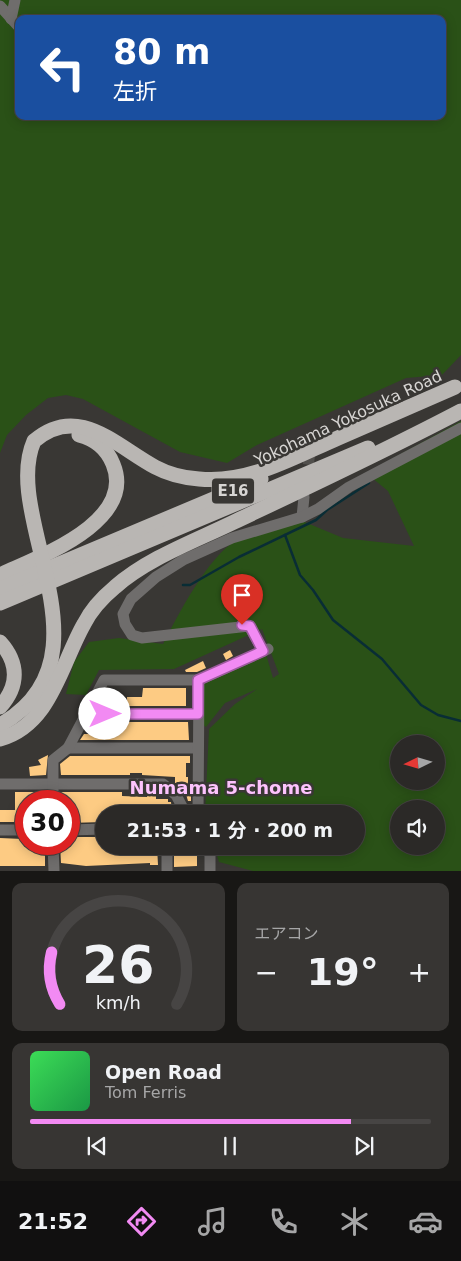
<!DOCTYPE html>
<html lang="ja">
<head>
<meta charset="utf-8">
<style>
  :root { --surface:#2b2927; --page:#373533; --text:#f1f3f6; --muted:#a6a6a7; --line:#474544; --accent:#f28af3 }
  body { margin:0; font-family:"DejaVu Sans","Noto Sans JP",sans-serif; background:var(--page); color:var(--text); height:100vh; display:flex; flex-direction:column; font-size:19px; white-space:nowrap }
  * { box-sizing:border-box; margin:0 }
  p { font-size:16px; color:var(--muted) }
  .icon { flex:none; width:28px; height:28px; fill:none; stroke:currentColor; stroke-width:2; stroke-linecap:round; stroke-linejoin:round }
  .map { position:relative; height:871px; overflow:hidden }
  .details { display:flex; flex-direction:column; gap:12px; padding:12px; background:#181715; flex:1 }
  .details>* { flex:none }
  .hud { position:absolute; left:15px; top:15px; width:431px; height:105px; border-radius:10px; box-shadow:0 2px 12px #0003,0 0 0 1px var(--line); background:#1a4fa0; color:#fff; overflow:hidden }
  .needle { width:32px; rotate:265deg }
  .tools { position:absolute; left:390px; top:735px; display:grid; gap:10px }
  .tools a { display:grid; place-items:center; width:55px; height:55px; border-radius:50%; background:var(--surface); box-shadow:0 2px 12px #0003,0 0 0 1px var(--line); font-size:25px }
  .speed { position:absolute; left:15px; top:790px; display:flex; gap:10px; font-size:25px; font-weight:700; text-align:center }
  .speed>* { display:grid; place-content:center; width:65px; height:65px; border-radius:50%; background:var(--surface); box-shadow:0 2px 12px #0003,0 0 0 1px var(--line); line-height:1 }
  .speed .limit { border:8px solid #d22; background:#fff; color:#111 }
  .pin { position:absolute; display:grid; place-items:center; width:42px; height:42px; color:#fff; margin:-51px -21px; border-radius:50% 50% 50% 0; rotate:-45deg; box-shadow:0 0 5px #0007 }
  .pin .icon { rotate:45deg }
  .me { position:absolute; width:55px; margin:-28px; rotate:90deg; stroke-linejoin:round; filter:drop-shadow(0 0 4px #0008) }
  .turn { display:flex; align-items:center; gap:18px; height:105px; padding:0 15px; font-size:22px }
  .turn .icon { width:65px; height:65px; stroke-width:2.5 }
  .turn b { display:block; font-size:35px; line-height:42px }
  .big { font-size:38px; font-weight:700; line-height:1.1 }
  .details .widget { flex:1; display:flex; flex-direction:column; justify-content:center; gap:8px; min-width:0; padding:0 18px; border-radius:10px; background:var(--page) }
  .details .dial { align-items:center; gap:0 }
  .dial svg { height:130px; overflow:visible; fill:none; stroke:var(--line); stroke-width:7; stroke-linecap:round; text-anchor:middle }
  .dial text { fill:var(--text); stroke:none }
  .song { display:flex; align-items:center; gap:15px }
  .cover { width:60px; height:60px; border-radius:8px; background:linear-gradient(135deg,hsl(130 70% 55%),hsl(140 70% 35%)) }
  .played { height:5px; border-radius:2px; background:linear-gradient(90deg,var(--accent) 80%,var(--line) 80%) }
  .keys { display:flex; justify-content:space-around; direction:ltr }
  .heat { display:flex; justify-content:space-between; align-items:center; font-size:28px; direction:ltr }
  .details .tiles { flex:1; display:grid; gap:12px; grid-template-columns:1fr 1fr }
  .widget:last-child { grid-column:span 2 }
  .trip { position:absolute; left:95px; top:805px; width:270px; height:50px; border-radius:25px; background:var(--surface); box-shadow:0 2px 12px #0003,0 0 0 1px var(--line); font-weight:700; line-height:50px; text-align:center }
  .dock { display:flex; height:80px; justify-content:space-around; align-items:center; background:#111010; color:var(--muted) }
  .dock .icon { width:35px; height:35px }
  .dock .selected { color:var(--accent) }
  .dock b { font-size:22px; color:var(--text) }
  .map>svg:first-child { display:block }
  .green { fill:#2a5117; fill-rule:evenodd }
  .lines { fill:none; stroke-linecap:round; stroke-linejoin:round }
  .stream { stroke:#092d35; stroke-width:2.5 }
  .building { fill:#fdcb83 }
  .minor-tunnel { stroke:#514f4c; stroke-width:11; stroke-dasharray:11 5.5; stroke-linecap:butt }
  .minor { stroke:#6f6d6c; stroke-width:11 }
  .highway { stroke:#b9b6b3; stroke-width:15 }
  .route-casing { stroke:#9d5a9e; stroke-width:12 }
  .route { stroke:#f28af3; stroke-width:9 }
  .labels { text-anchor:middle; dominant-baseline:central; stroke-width:5; stroke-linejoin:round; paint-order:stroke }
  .shield { fill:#393734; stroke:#a8a6a3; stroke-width:1 }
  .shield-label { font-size:15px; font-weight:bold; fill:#d7d5d3 }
  .street-label { font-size:16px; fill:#d7d5d3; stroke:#393734 }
  .neighbourhood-label { font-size:18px; font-weight:bold; fill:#fdc3fd; stroke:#393734 }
</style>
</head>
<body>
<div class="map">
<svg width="461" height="871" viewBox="0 0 461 871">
  <rect width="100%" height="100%" fill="#393734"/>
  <!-- green -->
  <g class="green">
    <path d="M0 0H461V355L442 375 406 378 257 445 227 463 180 452 83 399 66 395 48 398 26 415 7 435 0 453ZM19 19H442V116H19Z"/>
    <path d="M461 421V871H253L219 862 214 846H356V814H205L209 729 235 704 257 689 225 703 206 727 202 724 204 682 266 654 273 678 279 674 262 629 174 669 99 670 86 695 66 694 74 662 89 642 119 638 163 644C178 615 208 556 237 540 255 531 276 525 295 518L343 538 414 546 388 491 366 473ZM399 744H436V781H399ZM399 809H436V846H399Z"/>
  </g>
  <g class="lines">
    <!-- stream -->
    <g class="stream">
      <polyline points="285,535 300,575 313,590 333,620 382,659 421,705 438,715 461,721"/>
      <polyline points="183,585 190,585 239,557 316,520 327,510 369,483"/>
    </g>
  </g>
  <!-- building -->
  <g class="building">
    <polygon points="230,650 233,656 226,660 223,654"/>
    <polygon points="203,661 206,668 197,672 186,672 185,670"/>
    <polygon points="143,688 186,688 186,706 127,706 127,697 142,697"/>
    <polygon points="104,696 106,696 107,706 98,706"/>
    <polygon points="91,722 188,722 189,740 80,740 84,734 118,734 118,726 89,724"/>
    <polygon points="48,755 46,775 30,776 29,767 41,765 38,760"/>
    <polygon points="70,756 190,756 190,763 186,763 186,777 188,777 188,785 191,785 191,801 188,801 185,791 180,788 180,783 175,783 175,777 142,775 142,773 130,773 130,775 61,775 60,764"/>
    <polygon points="15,792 46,792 45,801 26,801 26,807 23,807 23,822 0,822 0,810 15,810"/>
    <polygon points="60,792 122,792 122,796 147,797 149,792 156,792 156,799 168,799 168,802 171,802 172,812 147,814 147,806 127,806 127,814 103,814 103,822 69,823 69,801 60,801"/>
    <polygon points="69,837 104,837 104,846 157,846 158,865 150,865 150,863 86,866 61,863 60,844 69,844"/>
    <polygon points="0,838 23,839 24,844 45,844 45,866 0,866"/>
    <polygon points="174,846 197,846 197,866 174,867"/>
  </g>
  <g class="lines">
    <!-- minor-tunnel -->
    <polyline class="minor-tunnel" points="306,481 312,438"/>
    <!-- minor -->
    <g class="minor">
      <polyline points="0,6 19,27"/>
      <polyline points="11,19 15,0"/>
      <polyline points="302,517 304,497"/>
      <polyline points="263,651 249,626 142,638 132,635 125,624 123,614 131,599 156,577 183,560 232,538 302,517 318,509 349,487 461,428"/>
      <polyline points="86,714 198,714"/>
      <polyline points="68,748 198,748"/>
      <polyline points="0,784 163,784 176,795 186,814"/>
      <polyline points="53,801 53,760 68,748 104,680 199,680 268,649"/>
      <polyline points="198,814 199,680"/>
      <polyline points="0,830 26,830"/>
      <polyline points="69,830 104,829"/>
      <polyline points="53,844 54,871"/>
      <polyline points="167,846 167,871"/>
      <polyline points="205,846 210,855 210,871"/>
    </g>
    <!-- highway -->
    <g class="highway">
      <path d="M0 575C38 557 137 522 113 464 107 449 95 439 79 435"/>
      <polyline points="0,589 261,479"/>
      <polyline points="0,603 368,448"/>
      <path d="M0 642C19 663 19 686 0 707"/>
      <path d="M0 725C118 658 0 518 34 441 78 403 116 446 155 467 168 474 184 478 199 479 249 484 294 457 338 438 377 421 416 404 455 387"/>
      <path d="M0 739C51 725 61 664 84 624 91 610 103 597 115 587 148 558 195 541 234 522 310 486 387 450 461 411"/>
    </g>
  </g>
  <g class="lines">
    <!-- route casing -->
    <g class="route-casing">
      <polyline id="route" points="105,714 198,714 198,680 263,651 250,626 242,625"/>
    </g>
    <!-- route -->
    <use href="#route" class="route"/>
  </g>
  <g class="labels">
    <!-- shield labels -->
    <rect class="shield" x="212" y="478.5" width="42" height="25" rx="4"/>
    <g class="shield-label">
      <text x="233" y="491">E16</text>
    </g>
    <!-- street labels -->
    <g class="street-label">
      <text transform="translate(348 418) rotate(-25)">Yokohama Yokosuka Road</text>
    </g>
    <!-- neighbourhood labels -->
    <g class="neighbourhood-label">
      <text x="221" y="787">Numama 5-chome</text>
    </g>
  </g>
</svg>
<div class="tools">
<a><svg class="needle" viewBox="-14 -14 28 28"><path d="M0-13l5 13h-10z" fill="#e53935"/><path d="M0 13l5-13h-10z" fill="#a6a6a7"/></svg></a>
<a><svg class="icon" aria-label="sound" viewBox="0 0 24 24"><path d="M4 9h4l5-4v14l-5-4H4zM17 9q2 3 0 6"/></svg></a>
</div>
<div class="speed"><div class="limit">30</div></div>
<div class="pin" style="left:242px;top:625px;background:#d93025"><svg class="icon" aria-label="arrive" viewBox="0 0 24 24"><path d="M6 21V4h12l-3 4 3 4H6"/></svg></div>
<svg class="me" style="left:105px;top:714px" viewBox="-20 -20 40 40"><circle r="19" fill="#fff"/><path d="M0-13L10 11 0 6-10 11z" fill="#f28af3"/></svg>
<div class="trip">21:53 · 1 分 · 200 m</div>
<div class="hud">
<div class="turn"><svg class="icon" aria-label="left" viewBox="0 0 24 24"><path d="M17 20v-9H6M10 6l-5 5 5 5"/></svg><div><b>80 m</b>左折</div></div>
</div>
</div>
<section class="details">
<div class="tiles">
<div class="widget dial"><svg viewBox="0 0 100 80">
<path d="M14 69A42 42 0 1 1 86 69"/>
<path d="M14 69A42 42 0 0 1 9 37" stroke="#f28af3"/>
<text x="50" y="56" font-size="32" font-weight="700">26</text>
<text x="50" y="72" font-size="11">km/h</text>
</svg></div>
<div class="widget"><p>エアコン</p>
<div class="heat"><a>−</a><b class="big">19°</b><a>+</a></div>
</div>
<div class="widget">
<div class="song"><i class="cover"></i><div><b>Open Road</b><p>Tom Ferris</p></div></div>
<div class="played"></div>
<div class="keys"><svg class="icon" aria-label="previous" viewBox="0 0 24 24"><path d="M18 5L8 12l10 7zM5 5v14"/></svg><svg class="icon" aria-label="pause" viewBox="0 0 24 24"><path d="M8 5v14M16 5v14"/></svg><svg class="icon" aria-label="next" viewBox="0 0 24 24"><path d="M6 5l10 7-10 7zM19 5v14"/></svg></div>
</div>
</div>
</section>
<nav class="dock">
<b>21:52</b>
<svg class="icon selected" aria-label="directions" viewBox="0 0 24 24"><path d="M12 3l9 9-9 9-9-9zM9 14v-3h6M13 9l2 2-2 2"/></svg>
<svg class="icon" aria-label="music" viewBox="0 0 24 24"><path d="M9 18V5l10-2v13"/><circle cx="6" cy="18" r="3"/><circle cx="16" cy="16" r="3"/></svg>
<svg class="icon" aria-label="phone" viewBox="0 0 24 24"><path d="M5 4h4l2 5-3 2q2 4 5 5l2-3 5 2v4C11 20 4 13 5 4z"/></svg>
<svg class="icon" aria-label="climate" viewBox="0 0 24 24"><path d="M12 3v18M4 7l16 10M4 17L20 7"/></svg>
<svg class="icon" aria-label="car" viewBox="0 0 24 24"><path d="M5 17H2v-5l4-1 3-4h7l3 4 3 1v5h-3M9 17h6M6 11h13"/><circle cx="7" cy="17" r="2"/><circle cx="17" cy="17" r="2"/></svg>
</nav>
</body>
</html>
